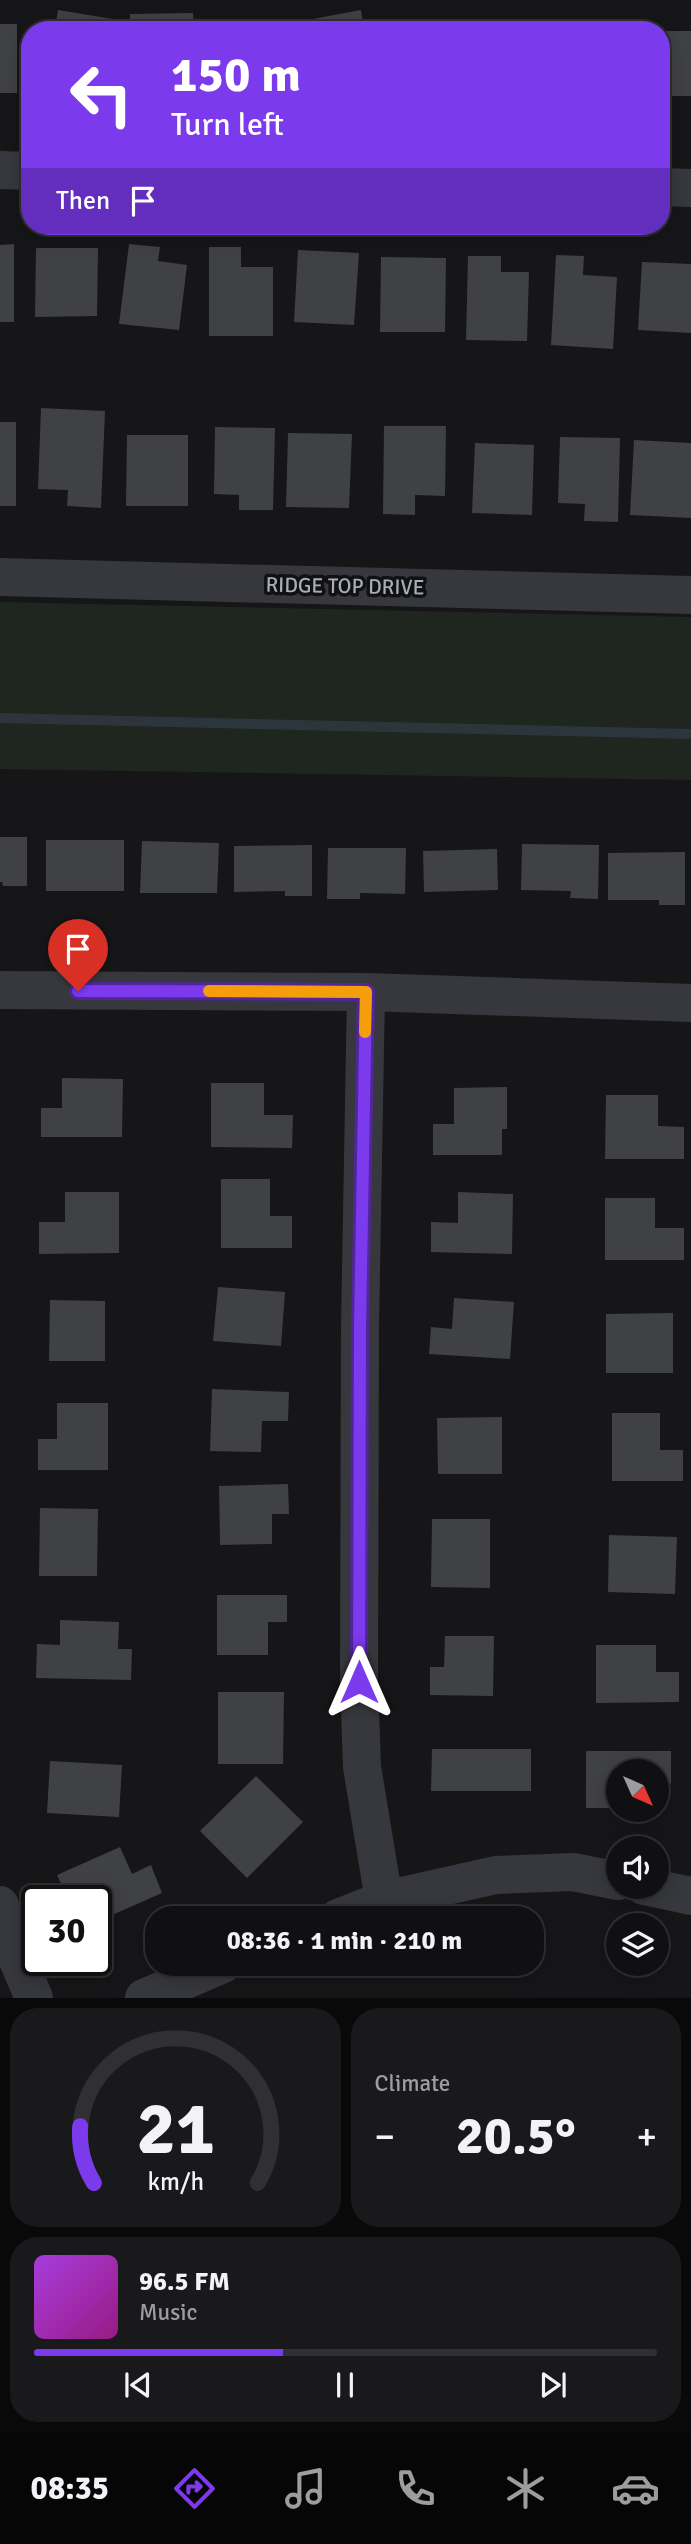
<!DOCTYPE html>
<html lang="en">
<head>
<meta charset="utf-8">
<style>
  :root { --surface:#101012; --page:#19191b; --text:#f1f3f6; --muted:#9c9d9f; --line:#303032; --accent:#7c3aed }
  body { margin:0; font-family:Signika,sans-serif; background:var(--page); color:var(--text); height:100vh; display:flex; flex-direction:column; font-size:26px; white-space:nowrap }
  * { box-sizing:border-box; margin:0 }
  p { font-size:23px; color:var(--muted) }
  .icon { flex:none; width:38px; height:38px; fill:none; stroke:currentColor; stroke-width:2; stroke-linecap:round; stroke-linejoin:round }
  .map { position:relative; height:1998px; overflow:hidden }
  .side { display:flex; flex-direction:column; gap:10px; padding:10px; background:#09090a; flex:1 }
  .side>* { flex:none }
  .top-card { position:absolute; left:21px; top:21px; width:649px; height:214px; border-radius:28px; box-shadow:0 4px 18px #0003,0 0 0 2px var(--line); background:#7c3aed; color:#fff; overflow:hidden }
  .needle { width:46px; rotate:135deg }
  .tools { position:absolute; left:606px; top:1759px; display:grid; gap:14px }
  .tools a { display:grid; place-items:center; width:63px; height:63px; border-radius:50%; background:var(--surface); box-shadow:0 4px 18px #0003,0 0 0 2px var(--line); font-size:35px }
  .speed { position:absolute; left:21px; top:1885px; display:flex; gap:14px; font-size:35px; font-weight:700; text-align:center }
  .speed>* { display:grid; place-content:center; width:91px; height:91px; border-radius:50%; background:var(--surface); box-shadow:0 4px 18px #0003,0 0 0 2px var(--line); line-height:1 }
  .speed .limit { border:4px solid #111; border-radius:10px; background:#fff; color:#111 }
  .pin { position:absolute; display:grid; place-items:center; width:60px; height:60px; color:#fff; margin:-72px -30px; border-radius:50% 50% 50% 0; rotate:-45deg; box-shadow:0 0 7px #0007 }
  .pin .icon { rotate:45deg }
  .me { position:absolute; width:77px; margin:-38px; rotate:0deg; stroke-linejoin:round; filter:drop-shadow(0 0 5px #0008) }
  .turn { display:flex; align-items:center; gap:24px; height:147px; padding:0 35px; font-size:32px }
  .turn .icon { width:91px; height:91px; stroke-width:2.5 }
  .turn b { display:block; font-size:49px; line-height:60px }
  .then { display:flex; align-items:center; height:66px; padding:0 35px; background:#0003; gap:14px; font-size:26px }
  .big { font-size:52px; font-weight:700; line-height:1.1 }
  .side .tile { flex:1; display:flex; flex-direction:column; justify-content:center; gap:10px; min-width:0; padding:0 24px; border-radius:28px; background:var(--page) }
  .side .dial { align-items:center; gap:0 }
  .dial svg { height:182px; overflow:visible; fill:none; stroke:var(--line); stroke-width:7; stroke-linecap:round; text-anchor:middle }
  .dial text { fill:var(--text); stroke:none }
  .song { display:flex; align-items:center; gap:21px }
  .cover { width:84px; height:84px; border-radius:10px; background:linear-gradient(135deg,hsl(280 70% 55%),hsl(310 70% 35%)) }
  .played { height:7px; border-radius:4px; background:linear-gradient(90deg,var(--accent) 40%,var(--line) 40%) }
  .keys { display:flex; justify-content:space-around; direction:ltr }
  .heat { display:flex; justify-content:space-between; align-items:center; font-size:38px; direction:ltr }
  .side .tiles { flex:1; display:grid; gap:10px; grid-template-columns:1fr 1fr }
  .tile:last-child { grid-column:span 2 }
  .trip { position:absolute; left:145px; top:1906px; width:399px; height:70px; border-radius:28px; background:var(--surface); box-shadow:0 4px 18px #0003,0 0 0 2px var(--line); font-weight:700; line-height:70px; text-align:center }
  .tab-bar { display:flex; height:112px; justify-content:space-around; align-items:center; background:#060607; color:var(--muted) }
  .tab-bar .icon { width:49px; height:49px }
  .tab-bar .on { color:var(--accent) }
  .tab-bar b { font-size:32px; color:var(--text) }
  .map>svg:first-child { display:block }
  .green { fill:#1e261f }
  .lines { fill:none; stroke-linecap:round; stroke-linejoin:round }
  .stream { stroke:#2c353c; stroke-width:10 }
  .building { fill:#404145 }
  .minor { stroke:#37383d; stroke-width:38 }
  .route-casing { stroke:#51269a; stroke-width:18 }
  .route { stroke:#7c3aed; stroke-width:12 }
  .slow { stroke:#f59e0b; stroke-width:12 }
  .labels { text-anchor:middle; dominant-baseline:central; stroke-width:7; stroke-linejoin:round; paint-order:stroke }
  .street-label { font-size:21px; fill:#a8adb8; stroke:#111113 }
</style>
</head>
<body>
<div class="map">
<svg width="691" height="1998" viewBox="0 0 691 1998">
  <rect width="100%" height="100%" fill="#161618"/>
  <!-- green -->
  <polygon class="green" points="0,602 691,617 691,780 0,769"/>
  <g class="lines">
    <!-- stream -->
    <polyline class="stream" points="0,718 691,734"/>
  </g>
  <!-- building -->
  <g class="building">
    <polygon points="58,10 119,20 117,30 55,30"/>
    <polygon points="361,10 364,30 304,30 302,21"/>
    <polygon points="193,13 194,30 130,30 130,14"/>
    <rect x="479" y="21" width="63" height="9"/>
    <rect x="0" y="24" width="17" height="69"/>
    <rect x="223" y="25" width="60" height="5"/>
    <polygon points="662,31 691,31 691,96 672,96 672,114 662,114"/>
    <polygon points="14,244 14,322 0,322 0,245"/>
    <polygon points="129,244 160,247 158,261 187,265 179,330 119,324"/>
    <polygon points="209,247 241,247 241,267 273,267 273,336 209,336"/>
    <polygon points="36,248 98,248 97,316 35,317"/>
    <polygon points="298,250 359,253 354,325 294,322"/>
    <polygon points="556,255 584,256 583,275 617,277 613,349 551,345"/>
    <polygon points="468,256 501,256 501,272 529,272 527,341 466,340"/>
    <polygon points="381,257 446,258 445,332 380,332"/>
    <polygon points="642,262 691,264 691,333 638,330"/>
    <polygon points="41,408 105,411 101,508 67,506 68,490 38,489"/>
    <rect x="0" y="422" width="16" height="84"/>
    <polygon points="384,426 446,426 445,496 415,495 415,515 383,514"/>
    <polygon points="215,427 275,428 273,510 239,510 239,495 214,494"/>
    <polygon points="288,433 352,434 349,508 286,507"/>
    <polygon points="127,435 188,435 188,506 126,506"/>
    <polygon points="560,437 620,438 618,522 584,521 585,504 558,503"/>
    <polygon points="634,440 691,443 691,518 630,515"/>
    <polygon points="475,443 534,445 532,515 472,513"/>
    <polygon points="0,837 27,837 27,886 3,886 2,882 0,882"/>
    <rect x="46" y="840" width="78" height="51"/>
    <polygon points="142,841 219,843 217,893 140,893"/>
    <polygon points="522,844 599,845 598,899 570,898 571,891 521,890"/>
    <polygon points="312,845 312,896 285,896 285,891 234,892 234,846"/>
    <polygon points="328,848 406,848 405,894 360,893 360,899 327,899"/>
    <polygon points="497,849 498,890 424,892 423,851"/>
    <polygon points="685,852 685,905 659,905 659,900 608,900 608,853"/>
    <polygon points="62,1078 123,1079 122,1137 41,1137 41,1108 62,1108"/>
    <polygon points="211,1083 264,1083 264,1115 293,1115 292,1148 211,1147"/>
    <polygon points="507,1087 507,1129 502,1129 502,1155 433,1155 433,1124 454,1124 454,1088"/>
    <polygon points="606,1095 658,1095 658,1126 684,1127 684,1159 605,1159"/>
    <polygon points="221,1179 270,1179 270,1216 292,1216 292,1248 221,1248"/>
    <polygon points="65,1192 119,1192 119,1253 39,1254 39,1222 65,1222"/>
    <polygon points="458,1192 513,1194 512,1254 431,1252 431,1222 458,1223"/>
    <polygon points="605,1198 655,1198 655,1228 684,1228 684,1260 605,1260"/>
    <polygon points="218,1287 285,1292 281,1346 213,1341"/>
    <polygon points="454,1298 514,1302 510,1359 429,1354 431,1327 452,1329"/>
    <polygon points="50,1300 105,1301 105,1361 49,1361"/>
    <polygon points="673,1313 673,1373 606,1373 606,1314"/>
    <polygon points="212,1389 289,1392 288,1421 262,1421 261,1452 210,1451"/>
    <polygon points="57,1403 108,1403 108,1470 38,1470 38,1439 57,1439"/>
    <polygon points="612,1413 660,1413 660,1450 683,1450 683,1481 612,1481"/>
    <polygon points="502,1417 502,1474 438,1474 437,1418"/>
    <polygon points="288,1484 289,1514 272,1514 272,1544 220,1545 219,1486"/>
    <polygon points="40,1508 98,1509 97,1576 39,1576"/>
    <polygon points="432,1519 490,1519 490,1588 431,1587"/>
    <polygon points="609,1535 677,1537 675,1594 608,1592"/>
    <polygon points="217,1595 287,1595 287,1622 268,1622 268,1655 217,1655"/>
    <polygon points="60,1620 119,1622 118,1649 132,1649 131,1680 36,1678 37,1644 60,1645"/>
    <polygon points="445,1636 494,1636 493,1696 430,1695 430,1667 444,1667"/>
    <polygon points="596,1645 656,1645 656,1672 679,1672 679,1702 596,1703"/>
    <polygon points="218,1692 284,1692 283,1764 218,1764"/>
    <polygon points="432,1749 531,1749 531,1791 431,1791"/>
    <polygon points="586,1751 671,1751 671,1784 656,1784 656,1771 618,1771 618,1808 586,1808"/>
    <polygon points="50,1761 122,1765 119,1817 47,1813"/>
    <polygon points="256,1776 303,1822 247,1878 200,1831"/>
    <polygon points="120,1847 132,1874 151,1865 162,1893 96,1922 96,1900 69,1900 57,1875"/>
  </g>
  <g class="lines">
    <!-- minor -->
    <g class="minor">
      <polyline points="0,170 30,171"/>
      <polyline points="662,187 691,188"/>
      <polyline points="0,577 691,595"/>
      <polyline points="0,990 366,992 691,1003"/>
      <polyline points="366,992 360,1327 359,1682 362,1767 384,1900"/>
      <polyline points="644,1886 691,1896"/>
      <polyline points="0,1905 14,1951 34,1998"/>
      <polyline points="338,1918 384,1900 496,1875 573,1872 618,1881"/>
      <polyline points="144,1998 223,1964"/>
    </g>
  </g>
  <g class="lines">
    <!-- route casing -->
    <g class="route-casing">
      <polyline id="route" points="78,991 366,992 360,1327 359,1682"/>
    </g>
    <!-- route -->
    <use href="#route" class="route"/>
    <!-- slow -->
    <polyline class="slow" points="209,991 366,992 365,1032"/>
  </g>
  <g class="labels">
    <!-- street labels -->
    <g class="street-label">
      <text transform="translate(345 586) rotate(1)">RIDGE TOP DRIVE</text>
    </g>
  </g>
</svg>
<div class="tools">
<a><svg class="needle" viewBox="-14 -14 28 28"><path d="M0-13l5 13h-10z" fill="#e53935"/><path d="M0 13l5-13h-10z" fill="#9c9d9f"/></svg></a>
<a><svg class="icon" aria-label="sound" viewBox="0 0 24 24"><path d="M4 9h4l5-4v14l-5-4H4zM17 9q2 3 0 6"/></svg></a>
<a><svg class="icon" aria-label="layers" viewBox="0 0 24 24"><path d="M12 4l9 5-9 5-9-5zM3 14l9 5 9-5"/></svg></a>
</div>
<div class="speed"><div class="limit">30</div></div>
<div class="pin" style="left:78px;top:991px;background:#d93025"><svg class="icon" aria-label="arrive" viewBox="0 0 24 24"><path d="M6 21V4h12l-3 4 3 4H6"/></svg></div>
<svg class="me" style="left:359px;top:1682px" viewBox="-20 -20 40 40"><path d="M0-17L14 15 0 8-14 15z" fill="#7c3aed" stroke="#fff" stroke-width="4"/></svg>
<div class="trip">08:36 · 1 min · 210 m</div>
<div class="top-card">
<div class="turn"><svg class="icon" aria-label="left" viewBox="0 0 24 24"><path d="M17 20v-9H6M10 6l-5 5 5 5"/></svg><div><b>150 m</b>Turn left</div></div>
<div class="then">Then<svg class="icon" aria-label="arrive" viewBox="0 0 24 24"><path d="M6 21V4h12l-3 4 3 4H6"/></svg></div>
</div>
</div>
<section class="side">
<div class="tiles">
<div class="tile dial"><svg viewBox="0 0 100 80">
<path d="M14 69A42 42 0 1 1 86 69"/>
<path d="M14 69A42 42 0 0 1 8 44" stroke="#7c3aed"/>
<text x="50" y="56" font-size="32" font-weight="700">21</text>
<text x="50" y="72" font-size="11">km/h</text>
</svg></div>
<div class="tile"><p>Climate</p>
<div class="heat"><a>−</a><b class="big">20.5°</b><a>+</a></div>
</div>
<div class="tile">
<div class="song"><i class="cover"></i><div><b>96.5 FM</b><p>Music</p></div></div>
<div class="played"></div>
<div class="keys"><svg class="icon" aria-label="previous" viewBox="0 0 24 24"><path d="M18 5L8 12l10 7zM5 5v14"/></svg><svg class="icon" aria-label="pause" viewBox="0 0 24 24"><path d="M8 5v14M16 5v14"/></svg><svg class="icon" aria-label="next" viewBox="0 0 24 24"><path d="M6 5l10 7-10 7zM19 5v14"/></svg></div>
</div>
</div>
</section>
<nav class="tab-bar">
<b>08:35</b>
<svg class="icon on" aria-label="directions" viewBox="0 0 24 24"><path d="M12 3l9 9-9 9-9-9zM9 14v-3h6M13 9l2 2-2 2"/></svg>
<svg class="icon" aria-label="music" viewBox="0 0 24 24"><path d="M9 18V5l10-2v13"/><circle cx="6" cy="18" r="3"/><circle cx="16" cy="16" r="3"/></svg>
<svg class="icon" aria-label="phone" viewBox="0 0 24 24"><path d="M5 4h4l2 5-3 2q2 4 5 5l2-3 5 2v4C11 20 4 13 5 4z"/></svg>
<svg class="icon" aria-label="climate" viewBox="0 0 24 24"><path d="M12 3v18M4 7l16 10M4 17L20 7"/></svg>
<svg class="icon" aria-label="car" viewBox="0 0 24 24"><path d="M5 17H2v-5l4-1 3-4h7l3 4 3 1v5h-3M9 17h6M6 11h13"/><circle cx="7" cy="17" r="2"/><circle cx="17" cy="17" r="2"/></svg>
</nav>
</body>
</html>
